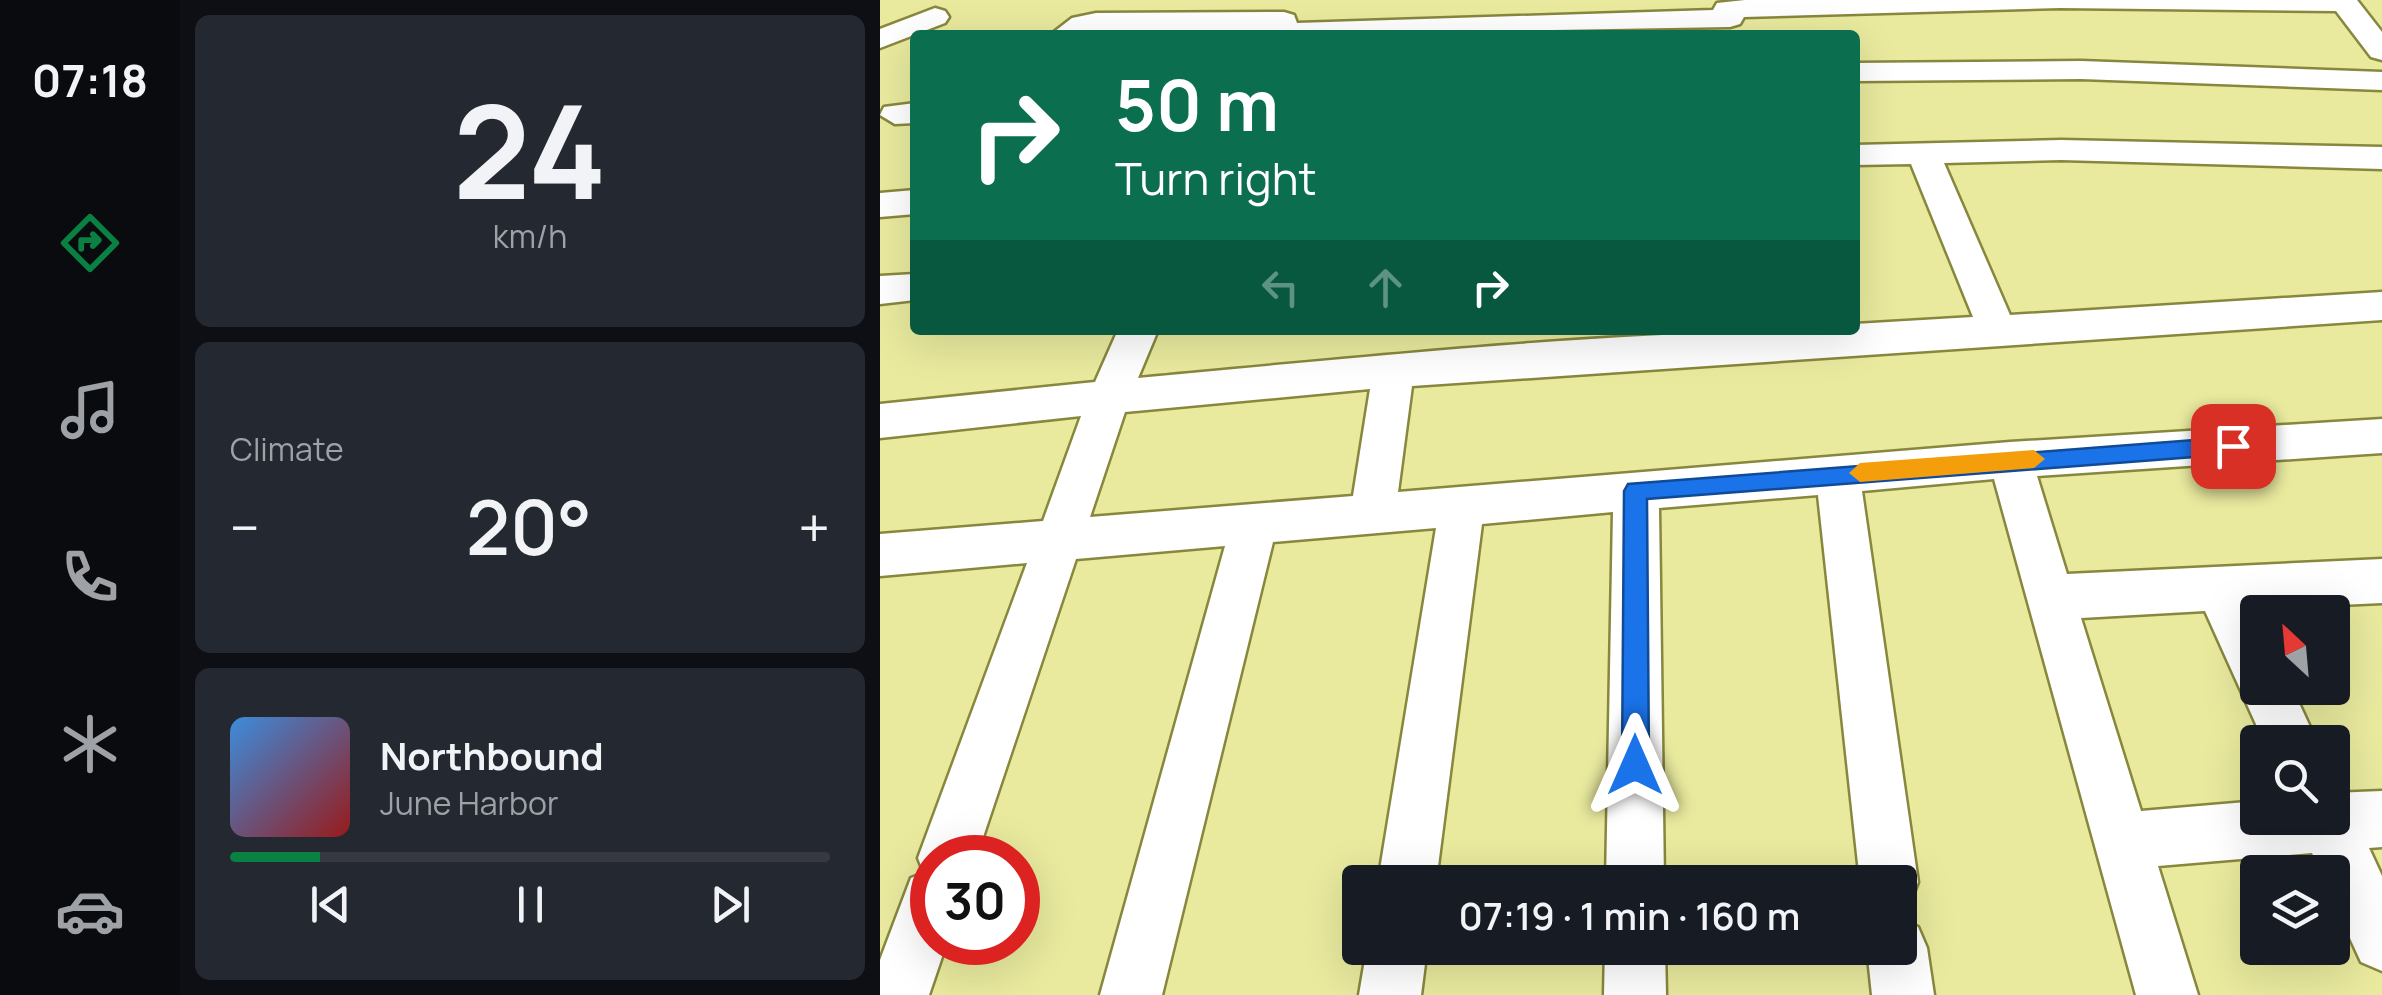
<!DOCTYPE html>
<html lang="en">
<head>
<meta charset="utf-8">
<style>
  :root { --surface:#171b24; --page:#242831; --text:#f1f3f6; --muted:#9ea1a6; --line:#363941; --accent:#0b8043 }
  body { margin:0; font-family:Manrope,sans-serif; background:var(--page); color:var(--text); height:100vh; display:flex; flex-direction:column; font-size:38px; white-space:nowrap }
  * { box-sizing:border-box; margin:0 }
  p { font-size:32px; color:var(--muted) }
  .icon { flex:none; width:55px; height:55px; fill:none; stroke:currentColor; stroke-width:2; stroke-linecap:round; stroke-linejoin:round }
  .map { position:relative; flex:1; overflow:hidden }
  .panel { display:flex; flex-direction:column; gap:15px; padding:15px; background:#0d0f14; width:700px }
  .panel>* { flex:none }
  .hud { position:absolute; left:30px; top:30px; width:950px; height:305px; border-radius:10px; box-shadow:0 10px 40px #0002; background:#0b6e4f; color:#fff; overflow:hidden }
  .needle { width:65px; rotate:334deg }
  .tools { position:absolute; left:1360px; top:595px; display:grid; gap:20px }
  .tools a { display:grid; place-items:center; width:110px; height:110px; border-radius:10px; background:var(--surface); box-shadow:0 10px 40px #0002; font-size:50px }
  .speed { position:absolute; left:30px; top:835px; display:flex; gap:20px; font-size:50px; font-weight:700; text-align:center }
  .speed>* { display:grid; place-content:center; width:130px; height:130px; border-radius:50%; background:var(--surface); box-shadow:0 10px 40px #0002; line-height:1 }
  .speed .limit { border:15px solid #d22; background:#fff; color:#111 }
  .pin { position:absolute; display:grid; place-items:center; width:85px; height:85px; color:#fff; margin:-42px; border-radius:20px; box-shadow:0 5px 15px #0006 }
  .me { position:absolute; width:110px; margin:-55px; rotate:0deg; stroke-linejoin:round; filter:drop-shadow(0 0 8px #0008) }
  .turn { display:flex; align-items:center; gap:35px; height:210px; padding:0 40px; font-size:45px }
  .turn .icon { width:130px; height:130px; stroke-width:2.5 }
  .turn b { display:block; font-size:70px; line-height:85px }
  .lanes { display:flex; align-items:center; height:95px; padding:0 40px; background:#0003; justify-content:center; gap:50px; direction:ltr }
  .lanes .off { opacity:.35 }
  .big { font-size:75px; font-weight:600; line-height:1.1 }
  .panel .card { flex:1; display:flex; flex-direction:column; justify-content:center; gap:15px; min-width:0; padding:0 35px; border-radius:15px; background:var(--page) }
  .panel .dial { align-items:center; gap:0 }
  .dial b { font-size:130px; line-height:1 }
  .song { display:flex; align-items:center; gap:30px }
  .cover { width:120px; height:120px; border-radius:15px; background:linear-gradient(135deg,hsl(210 70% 55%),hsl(0 70% 35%)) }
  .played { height:10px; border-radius:5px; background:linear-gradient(90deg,var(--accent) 15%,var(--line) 15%) }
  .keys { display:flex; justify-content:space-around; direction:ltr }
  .heat { display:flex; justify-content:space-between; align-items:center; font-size:55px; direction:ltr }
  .trip { position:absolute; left:462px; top:865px; width:575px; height:100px; border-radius:10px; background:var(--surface); box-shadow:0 10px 40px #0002; font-weight:600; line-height:100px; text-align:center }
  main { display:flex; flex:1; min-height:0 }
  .tab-bar { display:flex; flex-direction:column; width:180px; justify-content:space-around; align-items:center; background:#090b0e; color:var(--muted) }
  .tab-bar .icon { width:70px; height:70px }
  .tab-bar .active { color:var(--accent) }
  .tab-bar b { font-size:45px; color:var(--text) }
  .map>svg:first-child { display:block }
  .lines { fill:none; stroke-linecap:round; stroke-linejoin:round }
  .minor-casing { stroke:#87873d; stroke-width:5 }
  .minor { fill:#fff; fill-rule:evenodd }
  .route { fill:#1a73e8; stroke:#114b97; stroke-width:2.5 }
  .slow { fill:#f59e0b }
</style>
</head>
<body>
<main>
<nav class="tab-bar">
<b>07:18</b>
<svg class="icon active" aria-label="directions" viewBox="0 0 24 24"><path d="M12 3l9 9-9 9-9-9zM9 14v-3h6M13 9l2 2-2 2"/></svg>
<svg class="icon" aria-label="music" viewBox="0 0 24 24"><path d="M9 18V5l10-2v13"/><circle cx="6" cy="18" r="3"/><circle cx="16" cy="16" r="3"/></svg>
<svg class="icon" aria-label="phone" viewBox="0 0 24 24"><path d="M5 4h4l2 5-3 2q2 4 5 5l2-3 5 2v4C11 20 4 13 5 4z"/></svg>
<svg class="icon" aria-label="climate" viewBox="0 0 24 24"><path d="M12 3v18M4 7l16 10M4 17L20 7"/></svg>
<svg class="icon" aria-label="car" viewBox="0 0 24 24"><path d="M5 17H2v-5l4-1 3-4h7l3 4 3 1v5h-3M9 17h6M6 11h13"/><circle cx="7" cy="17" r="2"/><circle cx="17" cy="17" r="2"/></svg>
</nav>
<section class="panel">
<div class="card dial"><b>24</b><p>km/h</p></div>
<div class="card"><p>Climate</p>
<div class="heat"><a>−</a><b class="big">20°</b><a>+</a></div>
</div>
<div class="card">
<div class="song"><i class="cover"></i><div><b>Northbound</b><p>June Harbor</p></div></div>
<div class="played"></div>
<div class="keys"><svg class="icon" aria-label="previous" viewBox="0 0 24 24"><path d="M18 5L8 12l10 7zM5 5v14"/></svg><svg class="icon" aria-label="pause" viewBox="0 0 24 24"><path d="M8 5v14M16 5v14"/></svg><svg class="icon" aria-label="next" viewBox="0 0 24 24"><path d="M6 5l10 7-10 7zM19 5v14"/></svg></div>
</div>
</section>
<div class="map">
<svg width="1502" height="995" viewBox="0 0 1502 995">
  <rect width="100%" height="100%" fill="#e9ea9e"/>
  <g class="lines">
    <!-- minor casing -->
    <g class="minor-casing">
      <g id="minor">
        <polygon points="865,0 1477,0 1502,32 1502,60 1491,57 1456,11 1180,8 864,17 860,24 850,27 395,35 399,30 216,31 205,35 170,35 192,18 216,13 404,12 414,15 417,23 833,10 837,3"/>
        <polygon points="55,8 65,11 69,17 65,23 0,48 0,29"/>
        <polygon points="1201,61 1502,72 1502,90 1201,79 975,81 975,63"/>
        <polygon points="35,103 35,123 15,124 0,115 4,107"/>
        <path d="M1181 140 1502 147V169L1181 160 1064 163 1130 315 1502 292V320L532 386 518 492 1130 442 1502 419V453L1157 476 1187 574 1502 559V603L1374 609 1378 617V688H1412L1437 742H1384L1325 611 1201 618 1261 811 1378 801V818H1452V793L1502 791V847L1489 848 1502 876V971L1481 962 1452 899V872H1441L1432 853 1278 866 1318 995H1256L1114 479 982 491 1038 882 1030 903 1020 906V882H980L938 495 779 508 784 882H726L733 512 602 524 556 882H498L556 528 393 542 282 995H220L345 546 196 559 96 858H52V942H67L49 995H0V960L31 878 44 873 38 858 147 563 0 576V534L163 521 201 416 0 438V404L215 382 238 330H278L258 378C496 356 735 330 975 330V324L1093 317 1031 164 975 165V145ZM490 389 473 496 210 517 245 412Z"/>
        <polygon points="35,190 35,214 0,217 0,193"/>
        <polygon points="35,274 35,300 0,304 0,276"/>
        <polygon points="1020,919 1038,927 1047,948 1054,995 992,995 987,948 1020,948"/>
        <polygon points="487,948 547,948 541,995 479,995"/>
        <polygon points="725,948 785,948 786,995 724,995"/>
      </g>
    </g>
    <!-- minor -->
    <use href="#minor" class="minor"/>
  </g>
  <!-- route -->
  <polygon class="route" points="1353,437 1364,446 1353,454 767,499 769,765 765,775 755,779 746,775 742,765 744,491 748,484"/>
  <!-- slow -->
  <polygon class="slow" points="1154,450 1165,459 1154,468 980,482 969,473 980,463"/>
</svg>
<div class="tools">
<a><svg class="needle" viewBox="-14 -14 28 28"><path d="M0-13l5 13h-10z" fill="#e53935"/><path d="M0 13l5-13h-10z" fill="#9ea1a6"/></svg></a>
<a><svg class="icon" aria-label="search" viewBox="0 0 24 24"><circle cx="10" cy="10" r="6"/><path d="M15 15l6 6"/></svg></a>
<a><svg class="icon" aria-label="layers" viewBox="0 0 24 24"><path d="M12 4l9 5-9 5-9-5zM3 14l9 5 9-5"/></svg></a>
</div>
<div class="speed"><div class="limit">30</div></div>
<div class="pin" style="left:1353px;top:446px;background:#d93025"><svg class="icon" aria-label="arrive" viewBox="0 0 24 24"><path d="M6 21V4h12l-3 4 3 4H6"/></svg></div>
<svg class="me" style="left:755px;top:765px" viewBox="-20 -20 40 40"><path d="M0-17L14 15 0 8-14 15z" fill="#1a73e8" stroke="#fff" stroke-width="4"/></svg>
<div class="trip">07:19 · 1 min · 160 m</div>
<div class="hud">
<div class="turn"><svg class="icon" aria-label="right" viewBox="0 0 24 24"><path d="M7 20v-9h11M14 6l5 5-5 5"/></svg><div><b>50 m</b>Turn right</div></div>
<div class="lanes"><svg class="icon off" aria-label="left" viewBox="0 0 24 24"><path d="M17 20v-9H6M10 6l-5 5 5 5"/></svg><svg class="icon off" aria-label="ahead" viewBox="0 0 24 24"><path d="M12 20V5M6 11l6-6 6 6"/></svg><svg class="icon" aria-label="right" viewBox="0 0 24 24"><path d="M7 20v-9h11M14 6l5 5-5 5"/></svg></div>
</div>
</div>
</main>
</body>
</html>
